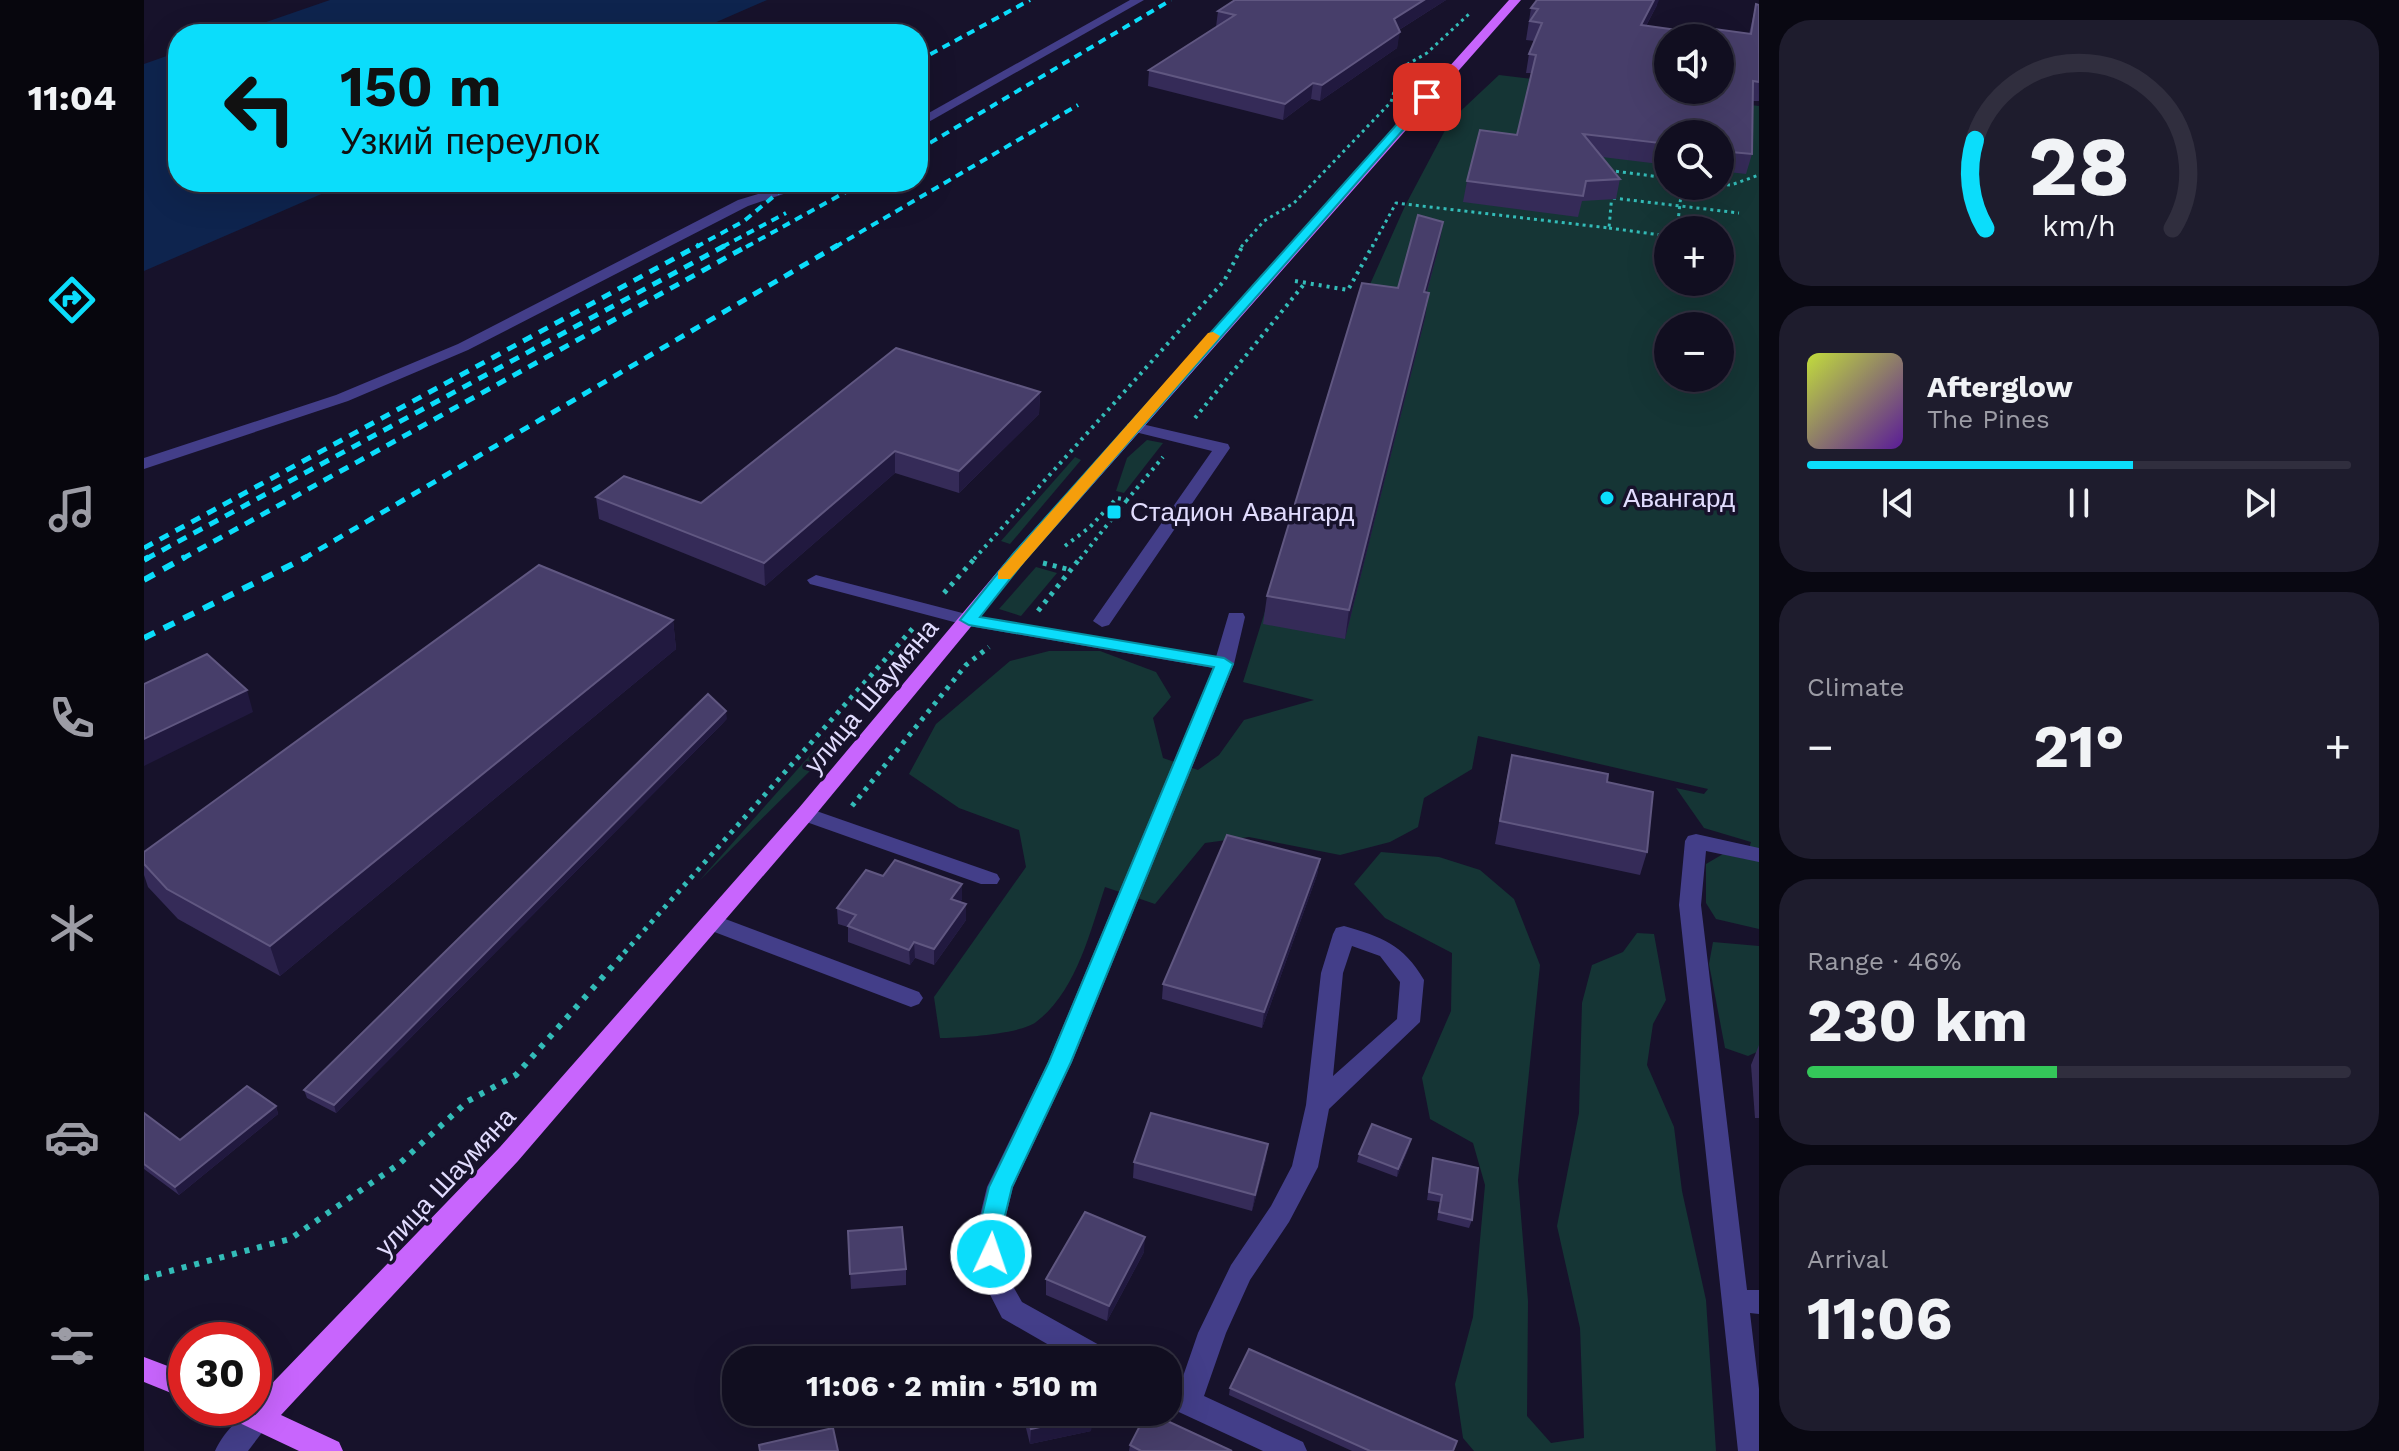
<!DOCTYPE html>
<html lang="en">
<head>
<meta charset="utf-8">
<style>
  :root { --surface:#110e20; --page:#1e1c2d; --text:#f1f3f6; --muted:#9c9ca5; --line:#302e3e; --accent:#0bddfb }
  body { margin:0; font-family:"Work Sans",sans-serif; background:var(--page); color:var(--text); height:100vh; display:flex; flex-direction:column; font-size:30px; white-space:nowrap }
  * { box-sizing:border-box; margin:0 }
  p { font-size:26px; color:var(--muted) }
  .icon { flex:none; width:44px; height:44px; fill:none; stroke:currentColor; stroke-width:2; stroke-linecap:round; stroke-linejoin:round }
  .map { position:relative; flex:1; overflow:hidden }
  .drawer { display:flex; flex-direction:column; gap:20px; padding:20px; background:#090812; width:640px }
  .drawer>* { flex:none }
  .top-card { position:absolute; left:24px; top:24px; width:760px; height:168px; border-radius:32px; box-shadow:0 8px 32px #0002,0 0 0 2px var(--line); background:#0bddfb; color:#111; overflow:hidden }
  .tools { position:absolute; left:1510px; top:24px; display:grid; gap:16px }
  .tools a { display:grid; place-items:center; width:80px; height:80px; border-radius:50%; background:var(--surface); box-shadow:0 8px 32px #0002,0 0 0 2px var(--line); font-size:40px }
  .speed { position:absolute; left:24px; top:1322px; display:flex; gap:16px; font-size:40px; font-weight:700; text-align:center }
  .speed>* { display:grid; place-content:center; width:104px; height:104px; border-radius:50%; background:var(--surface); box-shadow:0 8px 32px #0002,0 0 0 2px var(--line); line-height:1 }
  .speed .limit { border:12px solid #d22; background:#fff; color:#111 }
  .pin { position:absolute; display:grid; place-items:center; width:68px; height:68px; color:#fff; margin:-34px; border-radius:16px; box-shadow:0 4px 12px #0006 }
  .me { position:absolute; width:88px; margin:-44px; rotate:3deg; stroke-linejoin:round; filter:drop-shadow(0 0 6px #0008) }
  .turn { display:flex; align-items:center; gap:28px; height:168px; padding:0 40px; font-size:36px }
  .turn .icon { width:104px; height:104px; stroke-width:2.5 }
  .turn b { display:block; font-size:56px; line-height:68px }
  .big { font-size:60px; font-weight:700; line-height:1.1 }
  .drawer .widget { flex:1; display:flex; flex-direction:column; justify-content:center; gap:12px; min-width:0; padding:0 28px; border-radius:32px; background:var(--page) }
  .drawer .dial { align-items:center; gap:0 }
  .dial svg { height:208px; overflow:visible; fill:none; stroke:var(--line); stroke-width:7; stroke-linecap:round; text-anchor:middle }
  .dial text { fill:var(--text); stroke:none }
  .song { display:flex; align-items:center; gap:24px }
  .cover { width:96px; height:96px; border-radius:12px; background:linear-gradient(135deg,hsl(70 70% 55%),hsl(270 70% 35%)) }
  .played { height:8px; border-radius:4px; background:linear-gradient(90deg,var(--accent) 60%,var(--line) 60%) }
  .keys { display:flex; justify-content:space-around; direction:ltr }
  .heat { display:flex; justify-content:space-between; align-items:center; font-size:44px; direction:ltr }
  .charge { height:12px; border-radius:6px; background:linear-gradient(90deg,#34c759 46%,var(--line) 0) }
  .trip { position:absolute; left:578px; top:1346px; width:460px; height:80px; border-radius:32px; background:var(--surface); box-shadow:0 8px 32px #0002,0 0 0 2px var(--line); font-weight:700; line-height:80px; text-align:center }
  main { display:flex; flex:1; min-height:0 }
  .dock { display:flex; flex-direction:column; width:144px; justify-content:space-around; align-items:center; background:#07060d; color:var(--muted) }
  .dock .icon { width:56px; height:56px }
  .dock .current { color:var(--accent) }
  .dock b { font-size:36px; color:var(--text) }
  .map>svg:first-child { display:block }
  .green { fill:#153535; fill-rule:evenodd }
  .water { fill:#0e244e }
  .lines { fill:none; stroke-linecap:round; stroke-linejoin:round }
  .path-far3 { stroke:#33bcb8; stroke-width:3; stroke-dasharray:3 4; stroke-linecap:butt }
  .path-far2 { stroke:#33bcb8; stroke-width:4; stroke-dasharray:3 5; stroke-linecap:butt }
  .path-far1 { stroke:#33bcb8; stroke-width:5; stroke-dasharray:4 6; stroke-linecap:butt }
  .path { stroke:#33bcb8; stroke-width:6; stroke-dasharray:5 8; stroke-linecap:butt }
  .minor { fill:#433e89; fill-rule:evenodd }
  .major { fill:#c865fd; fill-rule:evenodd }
  .rail-far2 { stroke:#0bddfb; stroke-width:4; stroke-dasharray:8 6; stroke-linecap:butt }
  .rail-far1 { stroke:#0bddfb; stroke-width:5; stroke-dasharray:10 8; stroke-linecap:butt }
  .rail { stroke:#0bddfb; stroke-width:6; stroke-dasharray:12 10; stroke-linecap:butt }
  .wall { fill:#352b58 }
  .shaded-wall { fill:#21193f }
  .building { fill:#473e6a; stroke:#605781; stroke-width:2; fill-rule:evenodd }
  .route { fill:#0bddfb; stroke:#0790a3; stroke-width:2 }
  .slow { fill:#f59e0b }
  .poi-dot { fill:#0bddfb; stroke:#17122b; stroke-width:3 }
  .labels { text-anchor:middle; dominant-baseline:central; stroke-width:7; stroke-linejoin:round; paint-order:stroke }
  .poi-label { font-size:26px; fill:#e1dcfe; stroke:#17122b; text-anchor:start }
  .street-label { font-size:26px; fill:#e1dcfe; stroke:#17122b }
</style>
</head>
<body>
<main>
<nav class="dock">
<b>11:04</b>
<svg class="icon current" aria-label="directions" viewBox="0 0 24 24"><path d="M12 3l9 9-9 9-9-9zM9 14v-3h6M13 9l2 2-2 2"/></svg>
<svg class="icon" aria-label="music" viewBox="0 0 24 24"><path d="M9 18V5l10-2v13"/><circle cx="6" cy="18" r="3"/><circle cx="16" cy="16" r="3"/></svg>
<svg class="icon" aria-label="phone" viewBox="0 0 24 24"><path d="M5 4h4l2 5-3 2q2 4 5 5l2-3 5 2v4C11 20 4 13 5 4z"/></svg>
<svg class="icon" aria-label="climate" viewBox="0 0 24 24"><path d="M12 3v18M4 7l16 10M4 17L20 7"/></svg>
<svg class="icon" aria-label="car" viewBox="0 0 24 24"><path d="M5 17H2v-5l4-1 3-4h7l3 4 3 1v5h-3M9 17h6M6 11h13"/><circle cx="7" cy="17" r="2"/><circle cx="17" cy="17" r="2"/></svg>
<svg class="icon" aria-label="filters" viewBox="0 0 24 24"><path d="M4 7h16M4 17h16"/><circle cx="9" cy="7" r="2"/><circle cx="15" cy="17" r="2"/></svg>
</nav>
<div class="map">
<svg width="1615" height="1451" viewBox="0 0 1615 1451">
  <rect width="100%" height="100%" fill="#17122b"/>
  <!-- green -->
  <g class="green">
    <path d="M1355 75 1615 106V929L1572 919 1562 903V864L1579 854 1602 859 1607 842 1560 828 1532 788 1560 794 1564 789 1334 736 1328 769 1280 798 1274 827 1246 842 1196 855 1105 837 1061 843 1011 904 961 887C946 932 932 992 892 1022 877 1034 816 1038 796 1038L790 997 882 867 875 830 815 808 765 774 792 724 866 661 905 651H956L1012 672 1027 697 1009 718 1019 758 1054 770 1075 755 1100 720 1170 700 1099 682 1215 309 1261 206 1306 121ZM1524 134H1576V186H1524ZM1524 230H1576V282H1524ZM1524 326H1576V378H1524Z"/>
    <polygon points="1003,440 1019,443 980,493 972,491 983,458"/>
    <polygon points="931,457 937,460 866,544 857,541"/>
    <polygon points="892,567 913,573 877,616 855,609"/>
    <polygon points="682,737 674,763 555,881"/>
    <polygon points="1237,852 1295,857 1336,870 1370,899 1396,965 1374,1180 1384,1301 1383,1416 1407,1443 1440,1438 1436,1328 1413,1226 1435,1113 1438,1003 1448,965 1479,952 1493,933 1510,934 1522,1000 1509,1024 1503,1065 1530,1127 1538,1191 1562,1300 1572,1451 1330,1451 1319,1438 1311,1384 1329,1317 1341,1185 1329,1143 1286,1119 1278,1078 1307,1011 1308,953 1241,918 1210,884"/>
    <polygon points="1569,942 1615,946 1615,1051 1604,1056 1581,1048 1565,964"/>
  </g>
  <!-- water -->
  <g class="water">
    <polygon points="186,0 623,0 545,34 88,34"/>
    <polygon points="34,52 34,182 205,182 0,271 0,64"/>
  </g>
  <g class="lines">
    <!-- path-far3 -->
    <g class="path-far3">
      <polyline points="1470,176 1470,171 1524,178"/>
      <polyline points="1576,184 1587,185 1615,175"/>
      <polyline points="1469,198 1595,213"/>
      <polyline points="1465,228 1524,236"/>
      <polyline points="1533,230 1538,186"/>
      <polyline points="1576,243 1587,244"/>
      <polyline points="1097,247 1120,221 1150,203 1247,102 1257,68 1283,53 1325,14"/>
      <polyline points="1228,247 1252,203 1465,228 1468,194"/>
    </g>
    <!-- path-far2 -->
    <g class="path-far2">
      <polyline points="1151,281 1204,290 1229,245"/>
      <polyline points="1051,418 1161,283"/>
      <polyline points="921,546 946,527 973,498 983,500 1019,457"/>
      <polyline points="830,559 1080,281 1099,245"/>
      <polyline points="936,559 983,500"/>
    </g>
    <!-- path-far1 -->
    <g class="path-far1">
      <polyline points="899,563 927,570"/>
      <polyline points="800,593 832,557"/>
      <polyline points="894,611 937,557"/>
      <polyline points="708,806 822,665 845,647"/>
      <polyline points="480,953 770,627"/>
    </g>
    <!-- path -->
    <polyline class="path" points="0,1278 146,1239 255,1164 324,1101 372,1075 482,951"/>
    <!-- minor -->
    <g class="minor">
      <polygon points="986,0 1000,0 774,128 774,119"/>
      <polygon points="654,182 675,182 604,206 324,350 204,401 0,469 0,458 192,395 314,344 594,200"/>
      <polygon points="989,422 1084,444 1086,448 965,625 958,627 949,621 1068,451 983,430 983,424"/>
      <polygon points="672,575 826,615 1072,657 1085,613 1099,613 1101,617 1090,664 928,1062 869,1187 858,1232 862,1274 878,1302 966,1351 970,1360 931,1360 858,1318 836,1275 832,1232 843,1187 904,1062 1069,668 825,626 666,584 663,580"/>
      <polygon points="661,807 853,874 856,879 853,884 837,884 654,819 650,814 654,809"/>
      <polygon points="1552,834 1615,848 1615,862 1562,851 1557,905 1603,1290 1615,1290 1615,1314 1606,1313 1615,1389 1615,1451 1594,1451 1535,905 1541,841 1544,836"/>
      <polygon points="568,914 775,992 779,998 775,1004 767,1007 759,1004 560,928 557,922 560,916"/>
      <path d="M1200 926C1238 937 1259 944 1280 980L1276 1022 1185 1109 1174 1167 1145 1222 1106 1280 1082 1333 1060 1396 1159 1442 1163 1451H1119L1024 1407V1380L1036 1385 1054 1333 1087 1265 1127 1206 1148 1166 1162 1105 1177 973 1189 934 1192 928ZM1208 946 1236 956 1256 982 1253 1019 1189 1076 1199 973Z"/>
      <path d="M115 1405 125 1409 129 1418 104 1451H71C79 1432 98 1414 115 1405Z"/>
    </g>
    <!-- major -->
    <g class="major">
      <polygon points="1365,0 1377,0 882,560 668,819 374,1161 137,1415 195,1442 199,1451 155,1451 83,1417 79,1408 110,1408 110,1402 356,1147 654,809 870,552"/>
      <polygon points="0,1357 42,1373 42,1399 0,1382"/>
    </g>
    <!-- rail-far2 -->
    <g class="rail-far2">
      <polyline points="774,61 886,0"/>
      <polyline points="774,150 1027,0"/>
      <polyline points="552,247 600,221 647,182"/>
      <polyline points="578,247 642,213"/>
      <polyline points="602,247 720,182"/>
      <polyline points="691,247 934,105"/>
    </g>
    <!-- rail-far1 -->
    <g class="rail-far1">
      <polyline points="0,548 555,245"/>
      <polyline points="2,559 582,245"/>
      <polyline points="38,559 605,245"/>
      <polyline points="159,559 694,245"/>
    </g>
    <!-- rail -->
    <g class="rail">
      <polyline points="0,560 5,557"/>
      <polyline points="0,580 41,557"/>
      <polyline points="0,638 163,557"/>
    </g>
  </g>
  <!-- wall -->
  <g class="wall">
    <polygon points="1091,0 1302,0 1255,30 1253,48 1176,101 1167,99 1139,120 1004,86 1005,70 1072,27 1074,11"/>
    <polygon points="1612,4 1615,5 1615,101 1608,101 1608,154 1602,174 1576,171 1576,134 1524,134 1524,165 1458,157 1476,179 1472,199 1438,201 1434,217 1319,202 1323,181 1373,135 1387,73 1382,73 1385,54 1391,41 1382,40 1387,8 1513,5 1502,26 1569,35 1605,34"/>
    <polygon points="1299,222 1295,246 1283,292 1281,318 1201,639 1119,624 1123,596 1254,288"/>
    <polygon points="896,392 895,414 815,493 751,473 621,586 455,519 452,497 557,503"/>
    <polygon points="529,620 532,649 136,976 34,919 4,887 0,875 0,852"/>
    <polygon points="583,719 192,1113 163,1098 160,1090"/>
    <polygon points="1368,755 1463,782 1503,852 1496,875 1351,844 1363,778"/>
    <polygon points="1176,859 1173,875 1118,1028 1018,999 1019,984"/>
    <polygon points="818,884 818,899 816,902 822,904 822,920 790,965 771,958 766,965 704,942 704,927 694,924 693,908"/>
    <polygon points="1615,1045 1615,1118 1611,1118 1607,1065"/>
    <polygon points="132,1106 134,1114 35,1195 0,1169 0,1113 36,1140"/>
    <polygon points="1267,1139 1265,1147 1253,1177 1213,1162 1215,1154"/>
    <polygon points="1289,1158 1328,1220 1325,1228 1293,1220 1296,1202 1283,1200"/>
    <polygon points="1122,1159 1108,1211 989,1178 990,1162"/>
    <polygon points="704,1231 762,1269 762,1285 707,1289"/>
    <polygon points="1000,1252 963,1321 902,1295 902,1279"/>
    <polygon points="1086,1388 1310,1451 1208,1451 1085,1395"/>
    <polygon points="878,1412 947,1412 948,1415 947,1431 886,1444"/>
    <polygon points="986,1445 1088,1451 985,1451"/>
  </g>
  <!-- shaded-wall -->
  <g class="shaded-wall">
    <polygon points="1280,0 1302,0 1247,35 1250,19"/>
    <polygon points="1510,0 1515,0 1513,5 1492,44 1497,25"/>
    <polygon points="1256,32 1253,48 1176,101 1178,85"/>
    <polygon points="1169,83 1167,99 1139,120 1141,104"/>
    <polygon points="1299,222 1295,246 1276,317 1280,292"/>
    <polygon points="1285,293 1281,318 1201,639 1205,610"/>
    <polygon points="896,392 895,414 815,493 815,471"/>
    <polygon points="751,451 751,473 621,586 620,563"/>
    <polygon points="529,620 532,649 136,976 126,946"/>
    <polygon points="103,690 109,712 0,766 0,739"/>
    <polygon points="582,711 583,719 192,1113 190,1105"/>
    <polygon points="1176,859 1173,875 1118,1028 1120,1012"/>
    <polygon points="818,884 818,899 807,914 807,899"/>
    <polygon points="822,904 822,920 790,965 790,949"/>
    <polygon points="770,942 771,958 766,965 765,950"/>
    <polygon points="132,1106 134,1114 35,1195 31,1187"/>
    <polygon points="1267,1139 1265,1147 1253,1177 1254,1169"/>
    <polygon points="1124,1144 1122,1159 1108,1211 1111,1195"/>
    <polygon points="1001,1237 1000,1252 963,1321 965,1306"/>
    <polygon points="948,1415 947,1431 886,1444 887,1429"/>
  </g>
  <!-- building -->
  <g class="building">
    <polygon points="1091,0 1280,0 1250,19 1256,32 1178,85 1169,83 1141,104 1005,70 1091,15 1074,11"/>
    <path d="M1393 0H1510L1497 25 1569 35 1571 29 1607 34 1612 4 1615 5V82L1609 81 1608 154 1576 151V134H1524V144L1439 134 1476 179 1442 181 1439 196 1323 181 1336 130 1373 135 1392 55 1385 54 1398 23 1386 21 1394 9 1387 8ZM1524 38H1576V90H1524Z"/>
    <polygon points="1274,215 1299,222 1280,292 1285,293 1205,610 1123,596 1218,283 1254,288"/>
    <polygon points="752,348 896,392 815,471 751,451 620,563 452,497 480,476 557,503"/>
    <polygon points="395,565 529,620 126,946 23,889 0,864 0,852"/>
    <polygon points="63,654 103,690 0,739 0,684"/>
    <polygon points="564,694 582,711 190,1105 160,1090"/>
    <polygon points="1368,755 1464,774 1463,782 1509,792 1503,852 1356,821"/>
    <polygon points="1083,835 1176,859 1120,1012 1019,984"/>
    <polygon points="751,860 818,884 807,899 822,904 790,949 770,942 765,950 704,926 712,915 693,908 722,870 739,876"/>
    <polygon points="103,1086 132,1106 31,1187 0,1164 0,1113 36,1140"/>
    <polygon points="1007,1113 1124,1144 1111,1195 990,1162"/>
    <polygon points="1228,1124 1267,1139 1254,1169 1215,1154"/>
    <polygon points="1289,1158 1334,1168 1328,1220 1295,1212 1298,1195 1285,1192"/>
    <polygon points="941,1212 1001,1237 965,1306 902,1279"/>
    <polygon points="758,1227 762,1269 706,1274 704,1231"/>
    <polygon points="1105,1349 1313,1441 1309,1451 1226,1451 1086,1388"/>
    <polygon points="882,1412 947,1412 948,1415 887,1429"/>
    <polygon points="1003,1412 1004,1412 1088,1451 997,1451 986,1445"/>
    <polygon points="689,1428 694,1451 616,1451 615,1445"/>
  </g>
  <!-- route -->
  <polygon class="route" points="1279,95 1288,97 881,560 836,617 1080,658 1089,664 927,1062 868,1187 857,1232 859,1254 856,1261 847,1264 839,1261 834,1232 845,1187 905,1062 1070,667 825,625 816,620 870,553"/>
  <!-- slow -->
  <polygon class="slow" points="1069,332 1076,336 1074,339 866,579 854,579 854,572 1064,333"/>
  <!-- markers -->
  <g class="poi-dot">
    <circle cx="1463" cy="498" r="8"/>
    <rect x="962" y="504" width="16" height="16" rx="4"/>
  </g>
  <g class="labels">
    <!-- poi labels -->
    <g class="poi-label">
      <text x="1479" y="498">Авангард</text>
      <text x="986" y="512">Стадион Авангард</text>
    </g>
    <!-- street labels -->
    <g class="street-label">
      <text transform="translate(727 696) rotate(-50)">улица Шаумяна</text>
      <text transform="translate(301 1182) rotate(-47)">улица Шаумяна</text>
    </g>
  </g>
</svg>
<div class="tools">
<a><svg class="icon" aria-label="sound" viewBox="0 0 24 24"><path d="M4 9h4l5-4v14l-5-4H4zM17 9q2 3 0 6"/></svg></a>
<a><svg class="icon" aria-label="search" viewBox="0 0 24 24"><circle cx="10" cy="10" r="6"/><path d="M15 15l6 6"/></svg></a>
<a>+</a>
<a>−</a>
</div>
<div class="speed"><div class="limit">30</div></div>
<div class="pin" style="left:1283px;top:97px;background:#d93025"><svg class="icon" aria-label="arrive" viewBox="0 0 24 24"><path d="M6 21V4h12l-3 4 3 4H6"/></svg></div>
<svg class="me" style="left:847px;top:1254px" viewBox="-20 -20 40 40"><circle r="17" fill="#0bddfb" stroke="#fff" stroke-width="3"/><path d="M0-11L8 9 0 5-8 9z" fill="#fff"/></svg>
<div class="trip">11:06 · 2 min · 510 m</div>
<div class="top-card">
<div class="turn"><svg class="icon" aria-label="left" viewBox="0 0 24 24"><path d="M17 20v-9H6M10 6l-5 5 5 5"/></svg><div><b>150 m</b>Узкий переулок</div></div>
</div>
</div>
<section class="drawer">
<div class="widget dial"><svg viewBox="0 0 100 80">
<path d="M14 69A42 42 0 1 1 86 69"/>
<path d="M14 69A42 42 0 0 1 10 35" stroke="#0bddfb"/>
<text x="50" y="56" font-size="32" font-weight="700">28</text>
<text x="50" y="72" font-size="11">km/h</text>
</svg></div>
<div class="widget">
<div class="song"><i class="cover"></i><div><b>Afterglow</b><p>The Pines</p></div></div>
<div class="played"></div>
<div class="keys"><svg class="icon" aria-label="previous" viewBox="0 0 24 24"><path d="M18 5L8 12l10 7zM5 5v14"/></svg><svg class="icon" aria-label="pause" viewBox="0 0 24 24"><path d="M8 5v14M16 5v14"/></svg><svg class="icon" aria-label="next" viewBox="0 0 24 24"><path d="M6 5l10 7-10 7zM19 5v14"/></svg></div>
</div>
<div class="widget"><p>Climate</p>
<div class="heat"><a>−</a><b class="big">21°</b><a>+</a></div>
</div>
<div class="widget"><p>Range · 46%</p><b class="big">230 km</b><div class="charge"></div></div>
<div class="widget"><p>Arrival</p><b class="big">11:06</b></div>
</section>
</main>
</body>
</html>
